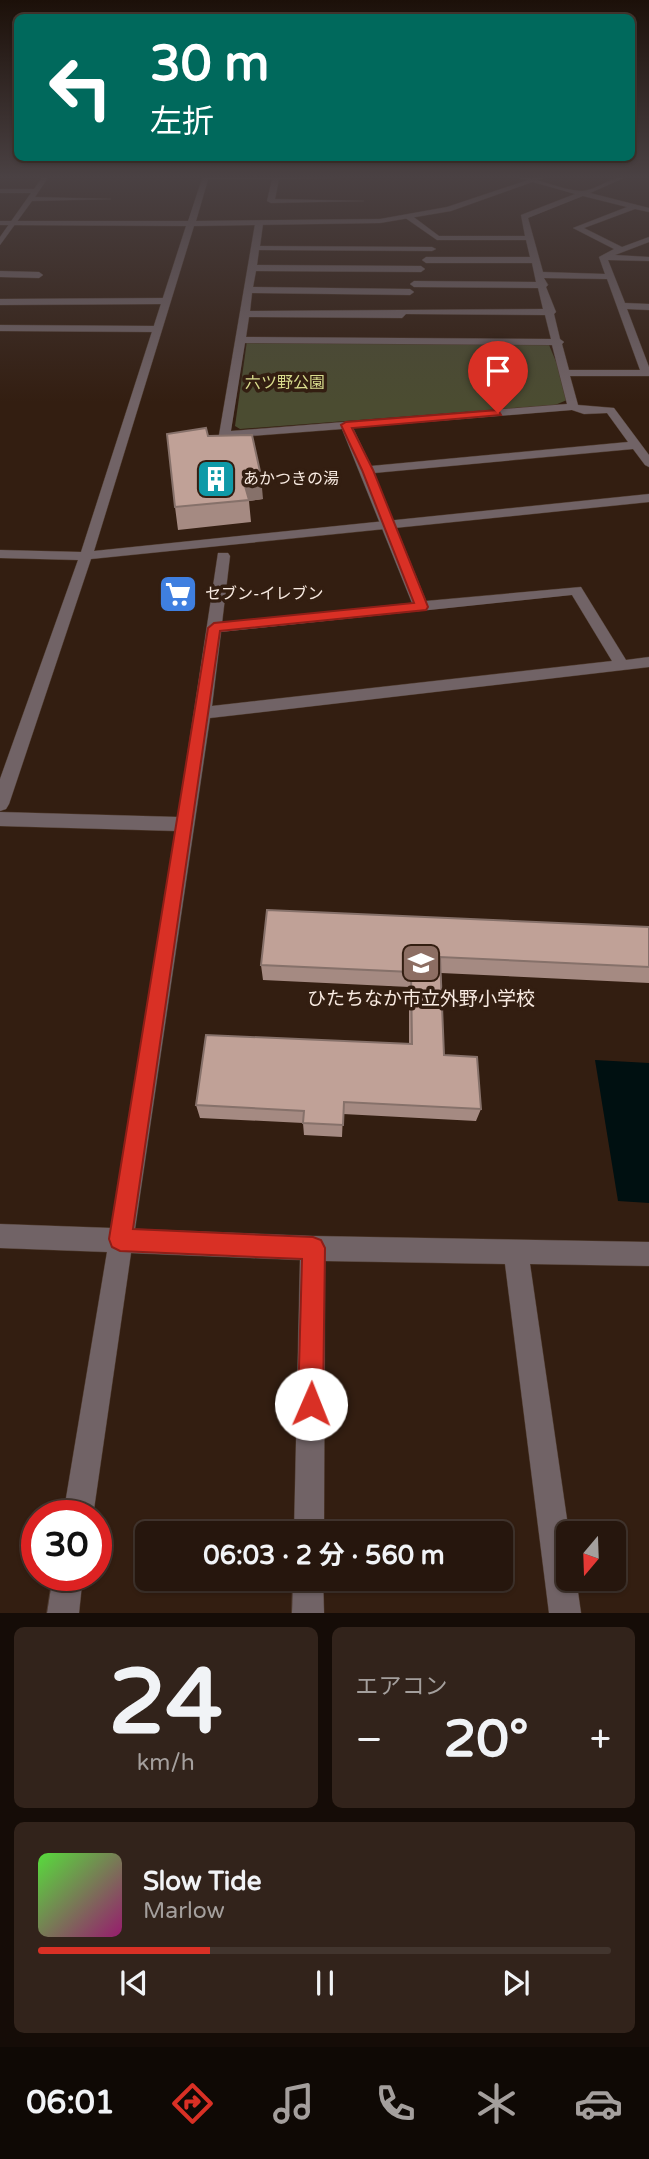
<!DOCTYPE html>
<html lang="ja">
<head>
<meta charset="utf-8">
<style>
  :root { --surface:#26160d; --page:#32231b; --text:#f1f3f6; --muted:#a49f9d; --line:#42352e; --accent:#d93025 }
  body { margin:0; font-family:"Varela Round","Noto Sans JP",sans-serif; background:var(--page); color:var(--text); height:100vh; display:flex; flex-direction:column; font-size:26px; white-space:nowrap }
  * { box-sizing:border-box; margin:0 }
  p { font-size:23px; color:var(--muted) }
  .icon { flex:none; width:38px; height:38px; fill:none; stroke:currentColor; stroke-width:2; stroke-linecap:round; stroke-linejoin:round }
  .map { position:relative; height:1613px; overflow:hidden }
  .drawer { display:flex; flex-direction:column; gap:14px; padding:14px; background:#150c07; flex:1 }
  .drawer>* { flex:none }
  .banner { position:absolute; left:14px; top:14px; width:621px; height:147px; border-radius:10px; box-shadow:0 2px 5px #0004,0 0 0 2px var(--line); background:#00695c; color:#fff; overflow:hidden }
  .needle { width:46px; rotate:199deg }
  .tools { position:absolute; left:556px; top:1521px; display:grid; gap:14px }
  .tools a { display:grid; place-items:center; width:70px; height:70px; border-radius:10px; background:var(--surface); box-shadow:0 2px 5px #0004,0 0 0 2px var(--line); font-size:35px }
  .speed { position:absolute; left:21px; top:1500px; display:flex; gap:14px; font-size:35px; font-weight:700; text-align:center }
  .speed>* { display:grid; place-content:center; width:91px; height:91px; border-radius:50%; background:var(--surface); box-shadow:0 2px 5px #0004,0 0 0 2px var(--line); line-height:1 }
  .speed .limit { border:10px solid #d22; background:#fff; color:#111 }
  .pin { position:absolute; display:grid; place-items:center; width:60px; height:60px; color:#fff; margin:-72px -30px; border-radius:50% 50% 50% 0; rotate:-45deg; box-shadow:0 0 7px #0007 }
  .pin .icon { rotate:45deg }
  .me { position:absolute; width:77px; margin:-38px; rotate:1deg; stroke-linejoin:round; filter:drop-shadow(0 0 5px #0008) }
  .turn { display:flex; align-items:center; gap:24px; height:147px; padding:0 21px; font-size:32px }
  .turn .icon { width:91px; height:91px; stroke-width:2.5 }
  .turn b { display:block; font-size:49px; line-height:60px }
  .big { font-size:52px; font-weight:700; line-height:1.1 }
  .drawer .tile { flex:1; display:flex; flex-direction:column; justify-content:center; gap:10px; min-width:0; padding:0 24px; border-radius:10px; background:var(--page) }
  .drawer .dial { align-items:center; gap:0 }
  .dial b { font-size:91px; line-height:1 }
  .song { display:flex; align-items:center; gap:21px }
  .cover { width:84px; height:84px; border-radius:10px; background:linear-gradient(135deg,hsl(110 70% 55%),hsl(320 70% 35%)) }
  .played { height:7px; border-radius:4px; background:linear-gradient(90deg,var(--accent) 30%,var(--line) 30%) }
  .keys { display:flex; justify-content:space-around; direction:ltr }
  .heat { display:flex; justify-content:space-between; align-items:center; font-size:38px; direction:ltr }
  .drawer .tiles { flex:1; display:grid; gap:14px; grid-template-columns:1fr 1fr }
  .tile:last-child { grid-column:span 2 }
  .trip { position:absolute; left:135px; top:1521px; width:378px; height:70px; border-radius:10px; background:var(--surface); box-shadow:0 2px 5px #0004,0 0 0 2px var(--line); font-weight:700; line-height:70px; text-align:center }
  .tab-bar { display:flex; height:112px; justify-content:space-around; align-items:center; background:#0f0905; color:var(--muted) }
  .tab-bar .icon { width:49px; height:49px }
  .tab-bar .current { color:var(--accent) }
  .tab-bar b { font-size:32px; color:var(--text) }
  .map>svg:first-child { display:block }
  .green { fill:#4b4c31 }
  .water { fill:#001011 }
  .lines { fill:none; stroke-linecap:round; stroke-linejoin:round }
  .minor-casing { stroke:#4f3b2e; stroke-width:1 }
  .tertiary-casing { stroke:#4f3b2e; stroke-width:1 }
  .minor { fill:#716366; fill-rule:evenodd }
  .tertiary { fill:#716366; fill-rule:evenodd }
  .wall { fill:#a58a82 }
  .shaded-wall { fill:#86716a }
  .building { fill:#c0a197; stroke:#86716a; stroke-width:2 }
  .route { fill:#d93025; stroke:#8d1f18; stroke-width:2 }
  .labels { text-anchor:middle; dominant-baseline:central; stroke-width:7; stroke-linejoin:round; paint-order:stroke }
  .far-park-label { font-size:16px; fill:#d9dc8d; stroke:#331e11 }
  .far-poi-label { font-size:16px; fill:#f8eae1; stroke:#331e11; text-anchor:start }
  .poi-label { font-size:19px; fill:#f8eae1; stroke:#331e11 }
</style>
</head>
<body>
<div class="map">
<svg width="649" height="1613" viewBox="0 0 649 1613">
  <rect width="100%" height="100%" fill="#331e11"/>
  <!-- green -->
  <polygon class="green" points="247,341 538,343 549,345 560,371 567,400 555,405 240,429 235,426"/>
  <!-- water -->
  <polygon class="water" points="595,1060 649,1063 649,1203 618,1201"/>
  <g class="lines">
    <!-- minor casing -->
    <g class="minor-casing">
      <g id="minor">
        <polygon points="43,176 49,176 35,197 111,199 32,201 0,245 0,237 31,193 0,193 0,189 34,189"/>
        <polygon points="203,176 463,176 279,179 275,199 364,201 271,203 267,201 272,179 206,179"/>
        <path d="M512 176C535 176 562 191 582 191 598 190 611 176 628 176L590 193 649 208V212L635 209 584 228 622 247 649 237V242L615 255 649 257V261L608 260 625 303 649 304V310L627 309 649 367V376H570L578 405 614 408 649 455V467L645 465 633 449 374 473 426 601 581 587 626 660 649 657V667L210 718 135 1229 313 1236 649 1242V1266L530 1264 569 1533V1578H576L581 1613H549L505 1264 325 1261 324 1533H294L300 1260 131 1253 93 1516H63L107 1252 0 1248V1224L111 1228 176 831 0 826V812L178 817 218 553H228L230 556 222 623 412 603 342 429 225 438 219 435 255 224 259 222 263 224 260 246 432 247 436 249 432 251 259 250 257 265 421 266 425 269 421 272 256 271 253 287 410 289 414 292 410 295 252 293 250 311 543 309 538 288 414 287 410 284 414 281 536 282 532 263H426L422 260 426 257H530L526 240H437L404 217 411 215 439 236H525L521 215 575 194ZM583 196 627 207 573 228 614 249 599 257 605 274 543 272 528 218ZM544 278 607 279 640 370H569L562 344 564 342 560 339 554 314 556 312 546 287 548 285ZM406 314 545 315 551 339 246 337 249 317 402 318ZM245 343 552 345 567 404 231 431ZM572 410 584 414 607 413 628 442 371 466 353 428ZM572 595 612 661 212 706 221 632Z"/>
        <polygon points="0,271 39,272 43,275 39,278 0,277"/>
        <polygon points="0,299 165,298 170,301 165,304 0,305"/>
        <polygon points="0,325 156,326 161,329 156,332 0,331"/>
        <polygon points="53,1575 83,1575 79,1613 47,1613"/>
        <polygon points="293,1578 323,1578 324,1613 292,1613"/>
      </g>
    </g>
    <!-- tertiary casing -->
    <g class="tertiary-casing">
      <polygon id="tertiary" points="203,176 209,176 196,221 380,219 447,207 540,176 549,176 451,211 380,223 194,226 94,551 649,494 649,502 91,559 9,804 6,809 0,811 0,779 78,560 0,558 0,550 81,552 186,226 0,225 0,221 188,221"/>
    </g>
    <!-- minor -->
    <use href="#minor" class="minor"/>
    <!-- tertiary -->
    <use href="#tertiary" class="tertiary"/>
  </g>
  <!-- wall -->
  <g class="wall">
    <polygon points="208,436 263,499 249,501 251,522 178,530 175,507"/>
    <polygon points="649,927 649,983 441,973 444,1055 481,1109 476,1121 343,1114 342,1137 304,1135 303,1123 200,1118 196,1105 409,1044 409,987 263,980 261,965"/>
  </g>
  <!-- shaded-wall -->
  <polygon class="shaded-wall" points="261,476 263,499 249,501 243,479"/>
  <!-- building -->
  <g class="building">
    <polygon points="206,428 208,436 252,435 261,476 243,479 249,500 175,507 167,434"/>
    <polygon points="267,910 649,927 649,967 440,957 444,1055 477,1057 481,1109 344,1102 343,1125 303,1123 304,1111 196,1105 206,1035 412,1044 411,972 261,965"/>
  </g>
  <!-- sky -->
  <linearGradient id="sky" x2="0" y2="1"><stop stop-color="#1c1009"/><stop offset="0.44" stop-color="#4a4143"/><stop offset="1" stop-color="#4a4143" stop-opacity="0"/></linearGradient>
  <rect width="649" height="402" fill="url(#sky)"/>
  <!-- route -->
  <polygon class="route" points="498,410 501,415 352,428 373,470 428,607 426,610 220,631 133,1229 313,1237 321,1240 325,1248 323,1404 320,1412 311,1416 302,1412 298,1404 302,1259 120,1251 112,1247 109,1239 208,628 214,623 414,603 362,470 341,425 346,422"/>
  <!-- icons -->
  <defs>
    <g id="building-square" transform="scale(2.0125)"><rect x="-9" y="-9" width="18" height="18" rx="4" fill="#0f9aa8" stroke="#331e11"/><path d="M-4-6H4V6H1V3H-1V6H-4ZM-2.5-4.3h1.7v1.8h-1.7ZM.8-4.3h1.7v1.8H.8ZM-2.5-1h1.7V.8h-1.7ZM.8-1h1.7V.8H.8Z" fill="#fff"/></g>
    <g id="supermarket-square" transform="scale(2.0125)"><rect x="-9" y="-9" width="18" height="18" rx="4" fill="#3f7fe0" stroke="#331e11"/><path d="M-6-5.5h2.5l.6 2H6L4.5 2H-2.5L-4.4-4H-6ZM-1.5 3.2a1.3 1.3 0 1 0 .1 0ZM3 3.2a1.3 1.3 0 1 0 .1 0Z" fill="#fff"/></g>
    <g id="school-square" transform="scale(2.0125)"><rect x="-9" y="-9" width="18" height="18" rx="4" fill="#8d6e63" stroke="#331e11"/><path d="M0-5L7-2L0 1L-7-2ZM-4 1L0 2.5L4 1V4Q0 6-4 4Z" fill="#fff"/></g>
  </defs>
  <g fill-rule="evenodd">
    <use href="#building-square" x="216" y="479"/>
    <use href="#supermarket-square" x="178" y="594"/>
    <use href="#school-square" x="421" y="963"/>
  </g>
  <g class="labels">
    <!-- far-park labels -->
    <g class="far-park-label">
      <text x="285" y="383">六ツ野公園</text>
    </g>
    <!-- far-poi labels -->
    <g class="far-poi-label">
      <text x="243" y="479">あかつきの湯</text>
      <text x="205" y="594">セブン-イレブン</text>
    </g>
    <!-- poi labels -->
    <g class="poi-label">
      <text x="421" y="999">ひたちなか市立外野小学校</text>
    </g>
  </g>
</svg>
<div class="tools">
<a><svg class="needle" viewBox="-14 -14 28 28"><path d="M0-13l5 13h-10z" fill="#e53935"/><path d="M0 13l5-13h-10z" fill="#a49f9d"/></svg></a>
</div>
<div class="speed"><div class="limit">30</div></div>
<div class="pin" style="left:498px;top:413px;background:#d93025"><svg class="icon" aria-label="arrive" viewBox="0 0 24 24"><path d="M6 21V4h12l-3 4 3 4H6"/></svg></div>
<svg class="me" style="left:311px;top:1404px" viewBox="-20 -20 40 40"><circle r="19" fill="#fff"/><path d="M0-13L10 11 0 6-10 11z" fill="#d93025"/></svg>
<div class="trip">06:03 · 2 分 · 560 m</div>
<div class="banner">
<div class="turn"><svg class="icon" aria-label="left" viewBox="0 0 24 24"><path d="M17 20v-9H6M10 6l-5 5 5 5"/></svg><div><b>30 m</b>左折</div></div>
</div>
</div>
<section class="drawer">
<div class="tiles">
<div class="tile dial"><b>24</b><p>km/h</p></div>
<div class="tile"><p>エアコン</p>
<div class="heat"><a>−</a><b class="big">20°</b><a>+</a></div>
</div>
<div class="tile">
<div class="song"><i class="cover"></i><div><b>Slow Tide</b><p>Marlow</p></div></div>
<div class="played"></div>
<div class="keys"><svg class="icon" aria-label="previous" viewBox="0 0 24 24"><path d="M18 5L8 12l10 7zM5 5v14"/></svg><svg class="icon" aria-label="pause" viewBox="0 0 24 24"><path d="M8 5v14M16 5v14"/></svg><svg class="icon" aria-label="next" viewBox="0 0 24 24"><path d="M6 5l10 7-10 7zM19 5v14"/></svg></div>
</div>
</div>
</section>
<nav class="tab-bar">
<b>06:01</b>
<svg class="icon current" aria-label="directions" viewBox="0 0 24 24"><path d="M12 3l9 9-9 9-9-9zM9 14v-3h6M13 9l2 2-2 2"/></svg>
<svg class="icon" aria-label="music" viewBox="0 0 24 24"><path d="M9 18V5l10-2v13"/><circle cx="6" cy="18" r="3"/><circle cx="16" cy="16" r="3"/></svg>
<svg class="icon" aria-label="phone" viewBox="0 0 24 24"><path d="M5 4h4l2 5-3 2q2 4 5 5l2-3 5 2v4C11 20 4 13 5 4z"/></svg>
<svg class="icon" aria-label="climate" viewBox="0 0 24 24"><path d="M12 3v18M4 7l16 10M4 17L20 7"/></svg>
<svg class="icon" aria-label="car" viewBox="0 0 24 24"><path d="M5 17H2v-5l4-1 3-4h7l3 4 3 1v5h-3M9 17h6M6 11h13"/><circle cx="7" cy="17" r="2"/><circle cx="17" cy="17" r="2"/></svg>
</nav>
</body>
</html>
